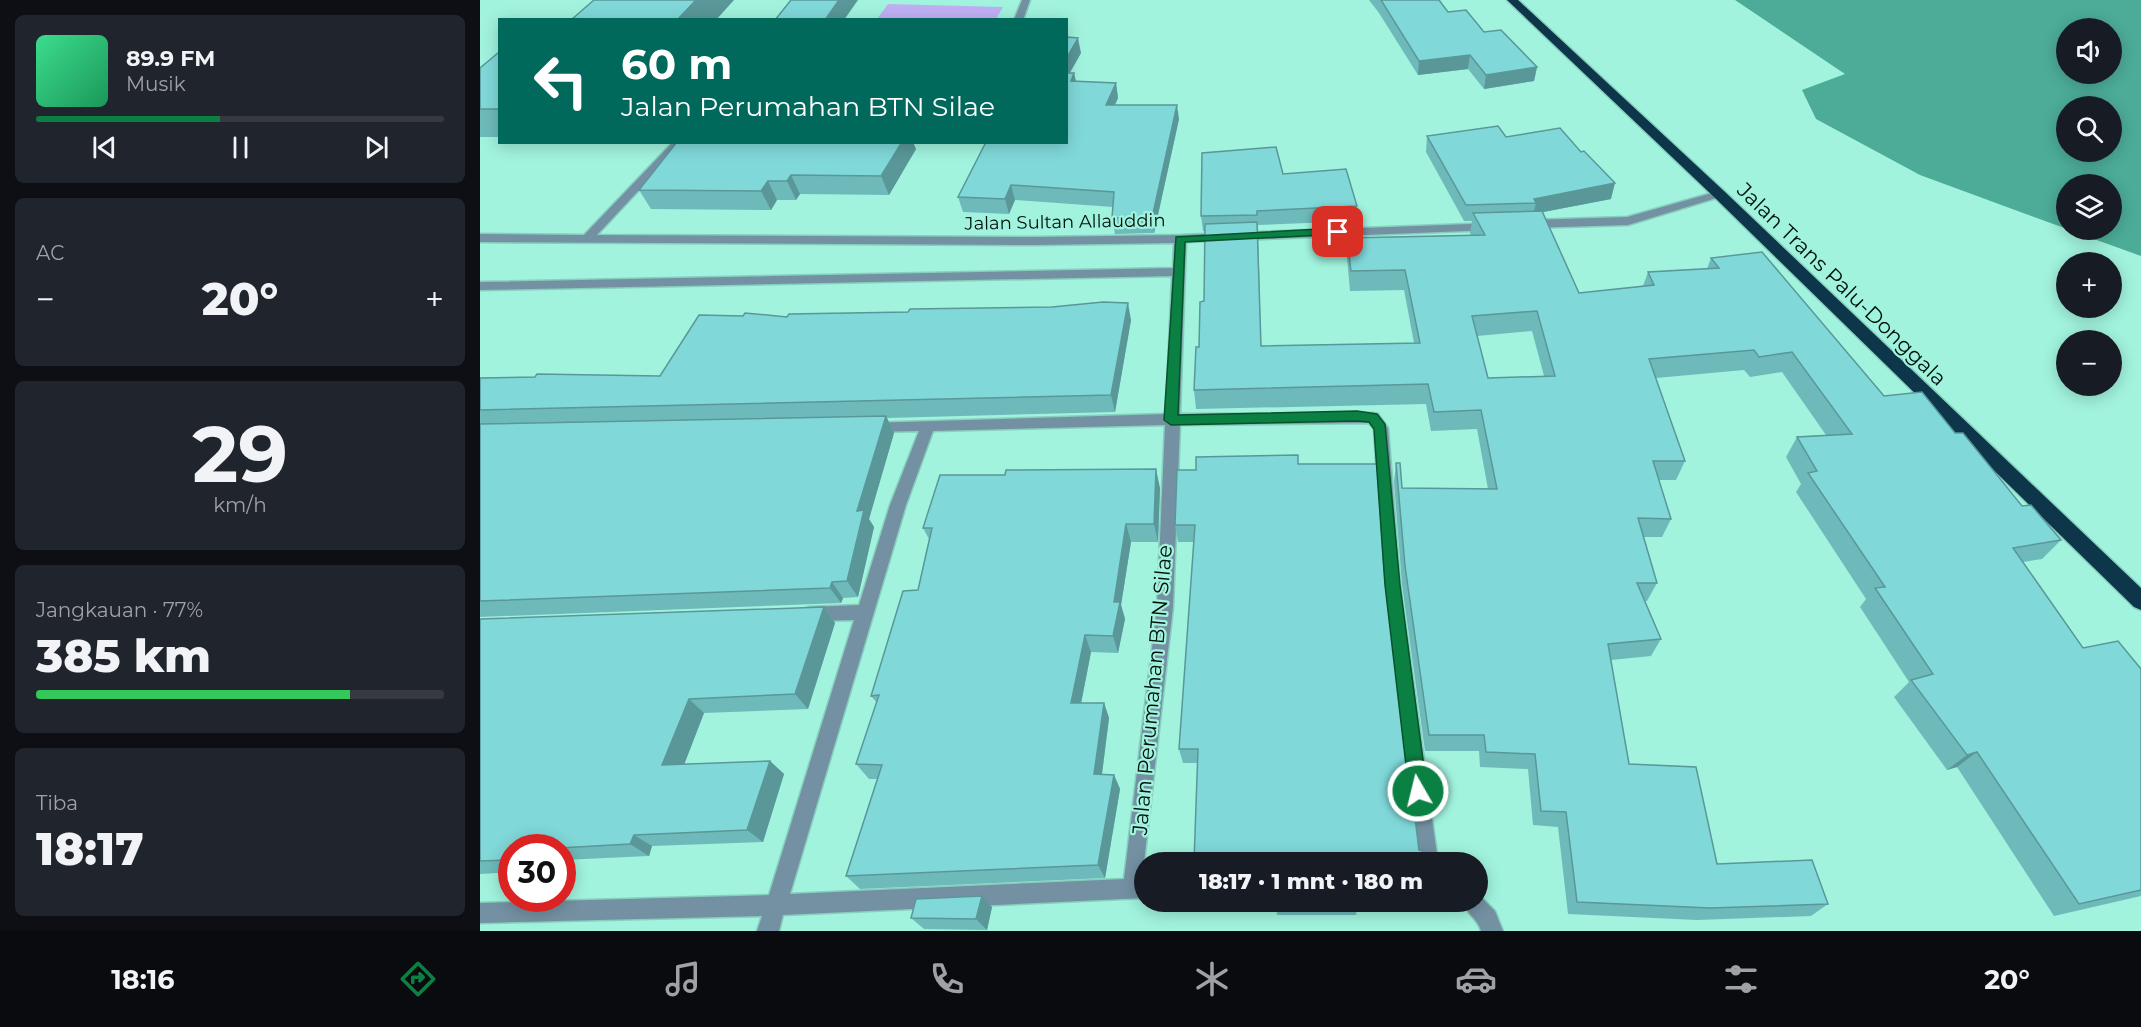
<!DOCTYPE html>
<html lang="id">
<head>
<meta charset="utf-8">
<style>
  :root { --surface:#171b24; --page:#20242c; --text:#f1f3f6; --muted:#9ea1a6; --line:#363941; --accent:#0b8043 }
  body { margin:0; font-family:Montserrat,sans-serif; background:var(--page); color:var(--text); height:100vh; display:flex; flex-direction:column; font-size:22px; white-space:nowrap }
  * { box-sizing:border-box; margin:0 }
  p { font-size:20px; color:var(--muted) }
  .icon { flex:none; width:33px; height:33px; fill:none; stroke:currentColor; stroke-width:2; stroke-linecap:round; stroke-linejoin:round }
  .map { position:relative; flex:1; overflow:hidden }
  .panel { display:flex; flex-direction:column; gap:15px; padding:15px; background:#0d0f14; width:480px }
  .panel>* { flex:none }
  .guide { position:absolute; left:18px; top:18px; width:570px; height:126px; border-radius:0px; box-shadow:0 3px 15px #0003; background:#00695c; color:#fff; overflow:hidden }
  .tools { position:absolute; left:1576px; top:18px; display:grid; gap:12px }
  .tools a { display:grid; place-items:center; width:66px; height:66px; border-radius:50%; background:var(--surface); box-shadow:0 3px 15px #0003; font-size:30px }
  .speed { position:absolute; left:18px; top:834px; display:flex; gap:12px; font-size:30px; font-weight:700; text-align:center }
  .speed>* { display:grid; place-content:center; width:78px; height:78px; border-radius:50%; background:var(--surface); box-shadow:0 3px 15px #0003; line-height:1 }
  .speed .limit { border:9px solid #d22; background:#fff; color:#111 }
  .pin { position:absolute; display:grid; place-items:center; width:51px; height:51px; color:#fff; margin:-26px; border-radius:12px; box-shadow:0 3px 9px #0006 }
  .me { position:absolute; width:66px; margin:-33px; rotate:352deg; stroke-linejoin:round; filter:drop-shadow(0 0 4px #0008) }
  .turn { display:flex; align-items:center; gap:21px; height:126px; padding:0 24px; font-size:27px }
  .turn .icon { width:78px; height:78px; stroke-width:2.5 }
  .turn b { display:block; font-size:42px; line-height:51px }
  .big { font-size:45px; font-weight:800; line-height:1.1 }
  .panel .widget { flex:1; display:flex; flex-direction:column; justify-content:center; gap:9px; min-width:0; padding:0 21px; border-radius:9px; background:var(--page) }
  .panel .dial { align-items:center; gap:0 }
  .dial b { font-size:78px; line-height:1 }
  .song { display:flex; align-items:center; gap:18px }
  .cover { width:72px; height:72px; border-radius:9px; background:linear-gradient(135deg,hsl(150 70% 55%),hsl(150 70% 35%)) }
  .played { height:6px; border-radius:3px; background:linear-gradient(90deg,var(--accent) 45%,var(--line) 45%) }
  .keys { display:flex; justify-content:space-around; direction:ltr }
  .heat { display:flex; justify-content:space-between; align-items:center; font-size:33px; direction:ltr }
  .charge { height:9px; border-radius:4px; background:linear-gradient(90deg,#34c759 77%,var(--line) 0) }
  .trip { position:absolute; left:654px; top:852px; width:354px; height:60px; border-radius:30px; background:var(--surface); box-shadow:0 3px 15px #0003; font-weight:800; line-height:60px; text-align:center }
  .dock { display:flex; height:96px; justify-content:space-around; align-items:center; background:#090b0e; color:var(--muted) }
  .dock .icon { width:42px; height:42px }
  .dock .current { color:var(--accent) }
  .dock b { font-size:27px; color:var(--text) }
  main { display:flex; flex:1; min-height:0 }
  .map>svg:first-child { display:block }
  .green { fill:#c1aff3 }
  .water { fill:#4cac97; fill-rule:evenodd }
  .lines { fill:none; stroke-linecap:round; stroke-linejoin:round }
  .minor-casing { stroke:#87cfbd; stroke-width:3 }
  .highway-casing { stroke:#87cfbd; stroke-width:3 }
  .minor { fill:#7491a3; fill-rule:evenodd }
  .highway { fill:#0e364b; fill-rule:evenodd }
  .wall { fill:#6ebabb; fill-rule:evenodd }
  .shaded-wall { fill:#5a9798 }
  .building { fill:#80d8d9; stroke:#5a9798; stroke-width:1.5; fill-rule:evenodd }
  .route { fill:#0b8043; stroke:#07532c; stroke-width:1.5 }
  .labels { text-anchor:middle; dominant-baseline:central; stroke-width:4.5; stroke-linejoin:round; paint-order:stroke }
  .far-street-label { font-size:18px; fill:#00120d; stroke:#a1f3de }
  .street-label { font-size:21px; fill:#00120d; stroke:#a1f3de }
</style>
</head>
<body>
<main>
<section class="panel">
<div class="widget">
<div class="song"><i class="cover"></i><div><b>89.9 FM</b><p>Musik</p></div></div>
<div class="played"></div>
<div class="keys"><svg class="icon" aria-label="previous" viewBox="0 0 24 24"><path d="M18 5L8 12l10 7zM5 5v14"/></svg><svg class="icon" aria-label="pause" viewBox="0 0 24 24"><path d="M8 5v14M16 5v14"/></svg><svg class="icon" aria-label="next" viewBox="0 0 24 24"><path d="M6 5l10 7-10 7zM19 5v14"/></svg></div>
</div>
<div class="widget"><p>AC</p>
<div class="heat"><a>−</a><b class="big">20°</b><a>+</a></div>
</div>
<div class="widget dial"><b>29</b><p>km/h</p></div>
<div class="widget"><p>Jangkauan · 77%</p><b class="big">385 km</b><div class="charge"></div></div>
<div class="widget"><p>Tiba</p><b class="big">18:17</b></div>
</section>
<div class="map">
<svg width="1661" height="931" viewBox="0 0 1661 931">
  <rect width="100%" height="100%" fill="#a1f3de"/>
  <!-- green -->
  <polygon class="green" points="408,4 523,7 516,19 397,19"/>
  <!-- water -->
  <path class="water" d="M1255 0H1661V256L1589 230H1632V184H1587V229L1440 175 1336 119 1322 90 1365 74ZM1587 28H1632V74H1587ZM1587 106H1632V152H1587Z"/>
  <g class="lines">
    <!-- minor casing -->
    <g class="minor-casing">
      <g id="minor">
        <polygon points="542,0 550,0 543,20 534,20"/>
        <path d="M193 142H204L117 235 555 237 700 235 1016 223V229L1012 230 706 242 700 414 893 413 898 414 908 428 920 585 958 862H938L904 585 894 429 889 423 700 425 693 607 664 862V898L303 915 299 931H277L282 916 0 923V903L289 895 374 620 329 621 323 619 321 614 323 609 329 607 379 605 410 505 439 431 392 432 387 431 385 427 387 423 686 414 692 276 0 290V282L693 268 694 243 555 245 0 242V234L104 235ZM685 425 677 607 644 879 310 894 426 505 453 431Z"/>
        <polygon points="1239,191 1245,194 1243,196 1148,225 1048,228 1042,224 1048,220 1147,217"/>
        <path d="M998 894 1015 911 1023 931H1001C998 919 986 913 982 902H998Z"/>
      </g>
    </g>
    <!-- highway casing -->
    <g class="highway-casing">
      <polygon id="highway" points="1027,0 1038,0 1244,191 1661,588 1661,610 1654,607 1234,197"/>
    </g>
    <!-- minor -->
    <use href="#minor" class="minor"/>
    <!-- highway -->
    <use href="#highway" class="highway"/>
  </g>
  <!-- wall -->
  <g class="wall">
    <polygon points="889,0 959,0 968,12 1004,32 1057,67 1054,81 1004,89 988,69 938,75 899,13"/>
    <polygon points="586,37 601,53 590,73 594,73 596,81 636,83 638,98 635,105 699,119 674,233 635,234 632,218 633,207 535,200 529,214 483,212 478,197"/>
    <polygon points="20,53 20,137 0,137 0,68"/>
    <path d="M947 136 1026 137 1131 199 1063 212 1099 293 1163 286 1168 272 1227 269 1231 258 1404 396 1475 433 1542 506 1581 540 1562 559 1543 562 1603 648 1661 669V896L1574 916 1477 767 1467 770 1414 697 1429 682 1380 607 1386 599 1316 492 1321 484 1306 457 1317 437 1346 435 1302 372 1270 377 1264 370 1176 378 1205 461 1196 480H1179L1191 519 1182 537H1164L1177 583 1167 601H1165L1181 639 1171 656 1131 660 1149 764 1237 864 1348 904 1331 916 1217 920 1088 914 1078 827 1053 825 1048 769 1000 767 999 751H945L922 585 914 482 916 463 922 488 1008 489 997 429 951 431 946 404 716 409 714 390 719 347 724 301 725 231H723L721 216 803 174 877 206 876 221 778 225 781 346 934 343 924 290 870 291 867 258V238L991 235 990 233 992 221H984L946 152ZM1052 331 1064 376 1008 378 997 336Z"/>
    <polygon points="436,149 409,195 320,194 316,200 297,200 291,210 171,209 159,190"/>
    <polygon points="307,317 651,320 635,412 407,418 414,433 389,519 394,527 378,597 363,598 361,603 0,617 0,378 180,376"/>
    <polygon points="818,464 904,568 939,850 717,763 703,763 699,749 714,542 698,542 695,525 716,470"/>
    <polygon points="680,488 678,542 651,542 641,605 645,619 638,653 611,652 601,703 624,703 629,718 622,774 634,775 640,789 625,878 380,889 366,876 397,779 389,779 376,764 397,703 391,696 438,590 449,539 443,528"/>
    <polygon points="344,607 355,623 328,709 224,713 204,764 290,761 304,774 283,842 172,846 169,856 82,860 82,848 32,848 32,872 0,874 0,619"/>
    <polygon points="715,902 878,902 878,904 876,915 797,915 796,902 716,906"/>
    <polygon points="512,907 507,930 444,929 431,918"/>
  </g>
  <!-- shaded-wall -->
  <g class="shaded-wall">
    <polygon points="216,0 254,0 236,20 197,20"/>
    <polygon points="359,0 378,0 364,20 345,20"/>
    <polygon points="598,38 601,53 586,79 586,59"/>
    <polygon points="990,55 988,69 938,75 939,61"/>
    <polygon points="1057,67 1054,81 1004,89 1006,75"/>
    <polygon points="594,73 597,88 591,81"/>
    <polygon points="636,83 638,98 628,119 626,105"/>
    <polygon points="697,105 699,119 674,233 672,218"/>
    <polygon points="422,142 433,142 436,149 409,195 401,176"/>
    <polygon points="311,175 320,194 316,200 307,181"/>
    <polygon points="288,181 297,200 291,210 281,191"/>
    <polygon points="1135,183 1131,199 1053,214 1056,203 1054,199"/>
    <polygon points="531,185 535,200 529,214 525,199"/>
    <polygon points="648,303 651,320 635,412 631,395"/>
    <polygon points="406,416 414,433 389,519 394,527 378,597 367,581 377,511"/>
    <polygon points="676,469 680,488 678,542 674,524"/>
    <polygon points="646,524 651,542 641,605 645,619 638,653 633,636 634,602"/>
    <polygon points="352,582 363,598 361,603 350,588"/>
    <polygon points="344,607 355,623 328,709 315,694"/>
    <polygon points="605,635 611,652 598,719 591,703"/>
    <polygon points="209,699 224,713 199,778 182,765"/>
    <polygon points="624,703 629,718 620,789 614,774"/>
    <polygon points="1497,752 1477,767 1467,770 1487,755"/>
    <polygon points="290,761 304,774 283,842 267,830"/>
    <polygon points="634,775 640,789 625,878 618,865"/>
    <polygon points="154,835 172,846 169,856 150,844"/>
    <polygon points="32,852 32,862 27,860"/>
    <polygon points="502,896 512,907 507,930 496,919"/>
  </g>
  <!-- building -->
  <g class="building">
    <polygon points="114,0 216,0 197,20 91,20"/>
    <polygon points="311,0 359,0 345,20 295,20"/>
    <polygon points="901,0 959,0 968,12 986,10 1004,32 1021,30 1057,67 1006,75 990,55 939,61"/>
    <polygon points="586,37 598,38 586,59"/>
    <polygon points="18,53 20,53 20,109 0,109 0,68"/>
    <polygon points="586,73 594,73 591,81 636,83 626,105 697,105 672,218 632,218 634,192 531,185 525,199 478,197 506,142 586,142"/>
    <polygon points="1018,126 1026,137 1080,128 1101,152 1104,151 1135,183 1054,199 1056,203 986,205 947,136"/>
    <polygon points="197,142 422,142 401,176 311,175 307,181 288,181 281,191 159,190"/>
    <polygon points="796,147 803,174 866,169 877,206 777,211 777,215 721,216 722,153"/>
    <path d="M1062 211 1099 293 1174 285 1168 272 1239 268 1231 258 1282 252 1404 396 1442 392 1475 433H1483L1542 506 1551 505 1581 540 1533 548 1603 648 1638 641 1661 669V890L1599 904 1497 752 1487 755 1431 680 1453 674 1395 588 1405 587 1328 473 1337 471 1317 437 1372 434 1312 352 1279 357 1274 350 1169 359 1205 461H1173L1191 519 1158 518 1177 583H1157L1181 639 1128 644 1149 764 1216 767 1237 864 1332 860 1348 904 1230 908 1097 902 1086 812 1061 811 1055 754 1006 752 1004 735H949L925 566 916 463H920L922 488 1017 489 1001 410 954 412 948 384 714 390 716 347H719L720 302 724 301 725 224 777 222 781 346 940 343 925 270 871 271 867 238 1005 235 993 213ZM1057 311 1075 376 1008 378 992 316Z"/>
    <polygon points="623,302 648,303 631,395 0,410 0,378 55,377 57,374 180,376 219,315 263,316 265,313 307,317 309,314 428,312 430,309 572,307"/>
    <polygon points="406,416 377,511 384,510 367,581 352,582 350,588 0,601 0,424"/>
    <polygon points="818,455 818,464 897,464 904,568 939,850 945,852 946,862 714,862 718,749 699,749 715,525 695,525 697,470 716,470 716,457"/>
    <polygon points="676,469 674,524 646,524 634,602 640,602 633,636 605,635 591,703 624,703 614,774 634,775 618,865 366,876 402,765 376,764 399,695 391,696 423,591 438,590 452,528 443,528 460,475 525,475 526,470"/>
    <polygon points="344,607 315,694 209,699 182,765 290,761 267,830 154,835 150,844 79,848 32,848 32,852 27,860 0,861 0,619"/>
    <polygon points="502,896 496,919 431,918 436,899"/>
    <polygon points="796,902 878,902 878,904 796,903"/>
  </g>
  <!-- route -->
  <polygon class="route" points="858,228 862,229 862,234 705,242 698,415 877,411 897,414 905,424 920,585 947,791 944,797 938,800 932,797 929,791 905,585 894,429 889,422 877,421 691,425 684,420 696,237"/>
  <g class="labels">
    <!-- far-street labels -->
    <g class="far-street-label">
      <text transform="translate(585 222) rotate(-1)">Jalan Sultan Allauddin</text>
    </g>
    <!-- street labels -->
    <g class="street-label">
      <text transform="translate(1362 284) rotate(44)">Jalan Trans Palu-Donggala</text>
      <text transform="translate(672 690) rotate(-85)">Jalan Perumahan BTN Silae</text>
    </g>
  </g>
</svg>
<div class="tools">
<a><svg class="icon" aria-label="sound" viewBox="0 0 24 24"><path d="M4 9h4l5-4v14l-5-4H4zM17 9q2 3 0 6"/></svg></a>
<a><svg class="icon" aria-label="search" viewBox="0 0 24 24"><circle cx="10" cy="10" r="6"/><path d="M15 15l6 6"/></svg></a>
<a><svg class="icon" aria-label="layers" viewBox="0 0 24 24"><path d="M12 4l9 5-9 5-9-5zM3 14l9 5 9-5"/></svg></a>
<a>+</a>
<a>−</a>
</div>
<div class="speed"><div class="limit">30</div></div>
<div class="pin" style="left:858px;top:232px;background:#d93025"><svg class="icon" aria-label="arrive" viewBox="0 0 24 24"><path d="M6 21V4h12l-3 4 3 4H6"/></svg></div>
<svg class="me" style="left:938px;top:791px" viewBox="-20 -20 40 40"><circle r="17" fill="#0b8043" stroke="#fff" stroke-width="3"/><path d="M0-11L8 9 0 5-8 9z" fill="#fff"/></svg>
<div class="trip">18:17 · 1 mnt · 180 m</div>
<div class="guide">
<div class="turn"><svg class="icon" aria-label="left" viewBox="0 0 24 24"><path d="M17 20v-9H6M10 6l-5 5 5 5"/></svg><div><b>60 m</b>Jalan Perumahan BTN Silae</div></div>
</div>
</div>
</main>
<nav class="dock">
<b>18:16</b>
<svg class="icon current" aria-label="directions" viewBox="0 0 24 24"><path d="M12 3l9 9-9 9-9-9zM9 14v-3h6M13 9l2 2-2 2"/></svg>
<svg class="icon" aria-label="music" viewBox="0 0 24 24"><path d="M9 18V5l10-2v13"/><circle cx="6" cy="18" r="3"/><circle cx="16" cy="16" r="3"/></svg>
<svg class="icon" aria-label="phone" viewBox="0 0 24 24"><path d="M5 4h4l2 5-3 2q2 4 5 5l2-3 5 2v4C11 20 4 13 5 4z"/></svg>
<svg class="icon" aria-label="climate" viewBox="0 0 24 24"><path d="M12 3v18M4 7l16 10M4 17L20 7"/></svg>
<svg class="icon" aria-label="car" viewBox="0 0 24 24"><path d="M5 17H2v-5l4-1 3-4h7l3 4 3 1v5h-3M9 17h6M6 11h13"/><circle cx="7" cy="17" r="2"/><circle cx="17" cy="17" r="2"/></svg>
<svg class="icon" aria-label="filters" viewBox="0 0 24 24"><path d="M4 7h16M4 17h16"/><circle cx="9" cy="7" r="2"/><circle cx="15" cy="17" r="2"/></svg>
<b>20°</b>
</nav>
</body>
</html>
